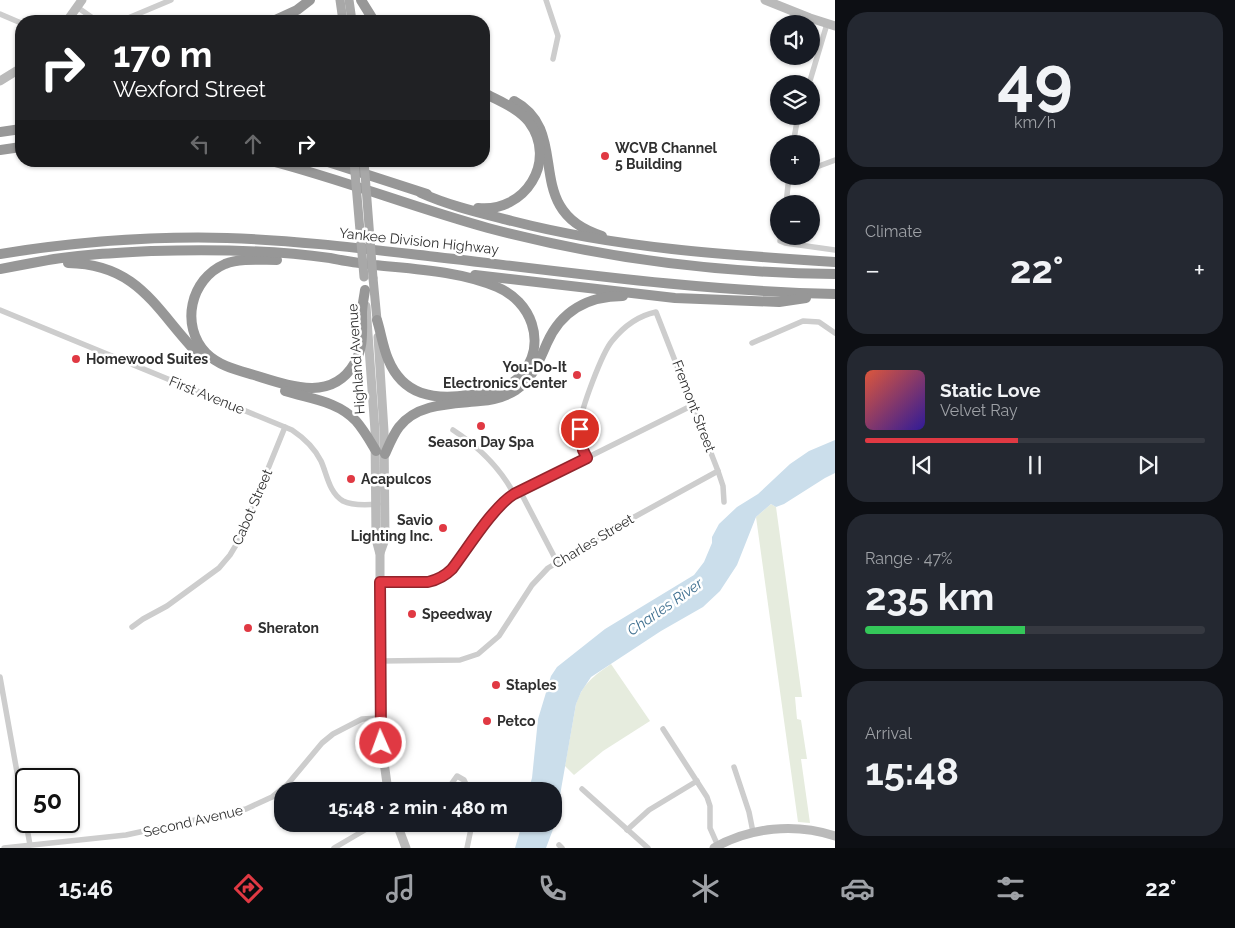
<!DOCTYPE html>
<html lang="en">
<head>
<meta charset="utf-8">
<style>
  :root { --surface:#171b24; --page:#242831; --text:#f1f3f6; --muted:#9ea1a6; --line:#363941; --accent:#e03943 }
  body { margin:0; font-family:Raleway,sans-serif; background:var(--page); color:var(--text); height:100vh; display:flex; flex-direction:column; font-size:19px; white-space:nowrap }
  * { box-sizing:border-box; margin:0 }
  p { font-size:16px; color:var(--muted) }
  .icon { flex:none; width:28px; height:28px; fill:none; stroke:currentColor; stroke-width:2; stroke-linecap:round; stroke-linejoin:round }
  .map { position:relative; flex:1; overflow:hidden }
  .drawer { display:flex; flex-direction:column; gap:12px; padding:12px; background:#0d0f14; width:400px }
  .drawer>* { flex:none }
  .guide { position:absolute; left:15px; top:15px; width:475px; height:152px; border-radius:20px; box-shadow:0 1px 4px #0004; background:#202124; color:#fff; overflow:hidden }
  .controls { position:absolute; left:770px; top:15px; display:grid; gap:10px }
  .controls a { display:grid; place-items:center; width:50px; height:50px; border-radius:50%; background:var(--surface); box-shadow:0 1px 4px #0004; font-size:25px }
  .speed { position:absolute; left:15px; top:768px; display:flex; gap:10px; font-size:25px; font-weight:700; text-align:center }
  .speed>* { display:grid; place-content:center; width:65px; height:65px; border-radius:50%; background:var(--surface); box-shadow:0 1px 4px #0004; line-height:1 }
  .speed .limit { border:2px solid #111; border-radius:8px; background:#fff; color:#111 }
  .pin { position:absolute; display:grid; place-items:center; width:42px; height:42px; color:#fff; margin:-21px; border:2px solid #fff; border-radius:50%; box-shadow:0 1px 5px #0007 }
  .me { position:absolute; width:55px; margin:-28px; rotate:358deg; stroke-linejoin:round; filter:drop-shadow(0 0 4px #0008) }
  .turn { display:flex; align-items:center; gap:18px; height:105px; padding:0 15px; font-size:22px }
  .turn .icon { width:65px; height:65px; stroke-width:2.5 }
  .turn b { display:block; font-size:35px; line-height:42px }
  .lanes { display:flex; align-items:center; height:48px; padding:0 15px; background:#0003; justify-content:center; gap:25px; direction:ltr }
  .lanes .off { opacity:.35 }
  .big { font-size:38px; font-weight:700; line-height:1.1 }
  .drawer .card { flex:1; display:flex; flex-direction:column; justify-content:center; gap:8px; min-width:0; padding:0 18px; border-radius:20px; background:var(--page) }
  .drawer .dial { align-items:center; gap:0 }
  .dial b { font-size:65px; line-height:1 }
  .song { display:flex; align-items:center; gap:15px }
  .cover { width:60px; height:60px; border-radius:8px; background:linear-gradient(135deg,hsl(10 70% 55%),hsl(250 70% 35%)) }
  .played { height:5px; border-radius:2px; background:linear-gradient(90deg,var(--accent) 45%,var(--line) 45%) }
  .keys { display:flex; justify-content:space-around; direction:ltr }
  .heat { display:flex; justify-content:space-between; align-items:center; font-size:28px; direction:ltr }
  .charge { height:8px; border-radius:4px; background:linear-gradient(90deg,#34c759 47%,var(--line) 0) }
  .trip { position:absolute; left:274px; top:782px; width:288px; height:50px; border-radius:20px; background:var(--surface); box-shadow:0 1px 4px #0004; font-weight:700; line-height:50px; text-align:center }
  .tabs { display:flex; height:80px; justify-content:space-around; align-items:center; background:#090b0e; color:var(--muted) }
  .tabs .icon { width:35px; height:35px }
  .tabs .selected { color:var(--accent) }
  .tabs b { font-size:22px; color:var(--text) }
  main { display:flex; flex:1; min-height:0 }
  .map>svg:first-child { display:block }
  .green { fill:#e6ecde }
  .water { fill:#cbdeeb }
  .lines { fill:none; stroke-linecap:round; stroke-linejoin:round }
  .street { stroke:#cdcdcd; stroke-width:5.5 }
  .secondary { stroke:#bababa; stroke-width:9 }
  .primary { stroke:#a8a8a8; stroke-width:9 }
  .highway { stroke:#979797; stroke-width:10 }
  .primary-bridge { stroke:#a8a8a8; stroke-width:9 }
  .route-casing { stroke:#92252c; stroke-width:12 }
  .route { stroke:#e03943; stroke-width:9 }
  .poi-dot { fill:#e03943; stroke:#fff; stroke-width:2 }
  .labels { text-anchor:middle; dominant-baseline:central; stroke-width:5; stroke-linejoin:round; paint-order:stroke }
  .poi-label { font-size:14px; font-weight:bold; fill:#303030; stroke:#fff; text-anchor:start }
  .street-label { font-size:14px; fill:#303030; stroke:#fff }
  .water-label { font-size:15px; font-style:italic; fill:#407090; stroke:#fff }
</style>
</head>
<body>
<main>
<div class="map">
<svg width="835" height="848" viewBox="0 0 835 848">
  <rect width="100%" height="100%" fill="#fff"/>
  <!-- green -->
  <g class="green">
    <polygon points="771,504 776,507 802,697 795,697 797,719 801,720 807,759 801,759 810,823 798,822 756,517"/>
    <path d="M611 664 650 721 603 751 574 775 565 766 576 704C583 683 594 676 611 664Z"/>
  </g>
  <!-- water -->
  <polygon class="water" points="835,440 835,473 825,478 784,504 776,507 771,504 756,517 737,565 720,591 703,607 661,631 591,677 581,692 576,704 555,824 546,848 515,848 522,824 552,824 552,791 528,791 532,778 538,719 551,676 557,667 605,629 694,575 704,562 712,543 712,537 719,524 737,507 758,494 790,464 809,451"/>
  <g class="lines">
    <!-- street -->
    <g class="street">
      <polyline points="546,0 558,36 553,59"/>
      <polyline points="77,7 97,21"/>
      <polyline points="0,14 21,23"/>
      <polyline points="121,21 171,0"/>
      <polyline points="809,84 827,24"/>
      <polyline points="793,144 798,116"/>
      <polyline points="811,169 835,160"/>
      <polyline points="786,204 789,176"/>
      <polyline points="781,236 780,241 785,243 835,250"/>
      <path d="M0 310 292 430C304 438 314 447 321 461 327 474 329 493 343 501 353 506 367 505 378 504"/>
      <polyline points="752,343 803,321 819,322 835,333"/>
      <path d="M453 430C479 447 499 466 514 494"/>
      <path d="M587 458C582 448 580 435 580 424 581 409 602 353 612 341 624 326 637 316 656 312L718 471 723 486 724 502"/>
      <polyline points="520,491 557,562"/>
      <path d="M380 582C404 582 434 588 452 569L496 510 510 496 693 405"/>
      <polyline points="132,627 143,619 167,606 219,568 230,555 239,540 285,427"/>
      <polyline points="380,661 460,660 478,654 499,636 532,585 548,568 627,521 718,471"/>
      <polyline points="0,677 30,845"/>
      <polyline points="663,729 707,797 710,806 710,828 718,846"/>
      <polyline points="734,767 749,812 753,832"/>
      <polyline points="582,789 648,848"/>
      <polyline points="453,791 452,783 457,776 464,780 469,791"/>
      <polyline points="627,830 649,810 697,781"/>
      <polyline points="559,845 562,848"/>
      <polyline points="4,848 126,835 246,809 272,797 287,785 322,743 333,734 362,719 380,718"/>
      <polyline points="334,848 375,824"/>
      <polyline points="467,848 472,824"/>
    </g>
    <!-- secondary -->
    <g class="secondary">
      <polyline points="765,0 810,18 835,26"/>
      <polyline points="67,21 82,0"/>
      <polyline points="0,81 21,68"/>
      <polyline points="366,306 375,431 376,539 380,554 380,733 388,791"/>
      <polyline points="378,337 384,431 385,539 380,553"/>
      <polyline points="397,824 406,848"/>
      <path d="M714 848C750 827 795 823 835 836"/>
    </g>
    <!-- primary -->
    <g class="primary">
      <polyline points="340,0 343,21"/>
      <polyline points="349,0 352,21"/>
      <polyline points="373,278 377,320"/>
    </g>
    <!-- highway -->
    <g class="highway">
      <polyline points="361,0 374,21"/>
      <polyline points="273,21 297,10 310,0"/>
      <path d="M514 101C574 133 519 210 602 236"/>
      <polyline points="0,132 21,129"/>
      <polyline points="0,150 21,147"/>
      <path d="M271 161C344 180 415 208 488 228 601 258 718 273 835 274"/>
      <polyline points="325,161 427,194"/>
      <path d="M421 193C450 206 481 213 512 221 617 248 726 255 835 262"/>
      <path d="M478 208C525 213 558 161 529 122 518 108 499 101 484 93"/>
      <path d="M0 254C75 242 151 236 227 238 289 240 350 247 411 254 552 270 693 291 835 294"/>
      <path d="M277 260C260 260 240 258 225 264 190 279 180 326 206 353 219 366 237 370 254 375 287 385 331 403 354 364 364 348 362 332 362 313 362 306 364 298 365 290"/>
      <path d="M68 263C143 264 158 316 205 361"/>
      <path d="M0 269C11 267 21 265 32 263 71 255 112 253 152 251 211 249 272 250 330 258 344 261 359 263 374 265 413 269 460 271 497 287 531 301 547 342 523 373 509 390 490 393 469 395 434 400 403 396 388 359 383 347 381 333 377 320"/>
      <polyline points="475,275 675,298 779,302 806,298"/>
      <path d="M285 391C310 399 338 401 356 421 364 430 370 441 376 451"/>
      <path d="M385 454C389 445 393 435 399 427 417 403 452 404 480 401 493 400 505 397 516 390 533 378 539 361 547 343 561 311 588 296 623 296"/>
    </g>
    <!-- primary-bridge -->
    <g class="primary-bridge">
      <polyline points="354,161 364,277"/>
      <polyline points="364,161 373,278"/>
    </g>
  </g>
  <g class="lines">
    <!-- route casing -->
    <g class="route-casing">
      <path id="route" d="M381 743 380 582H428C437 580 445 576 452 569 468 548 493 507 514 494L587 458 583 450 580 429"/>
    </g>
    <!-- route -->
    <use href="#route" class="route"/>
  </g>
  <!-- markers -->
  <g class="poi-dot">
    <circle cx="605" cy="156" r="5"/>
    <circle cx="76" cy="359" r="5"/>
    <circle cx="577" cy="375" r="5"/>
    <circle cx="481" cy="426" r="5"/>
    <circle cx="351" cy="479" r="5"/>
    <circle cx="443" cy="528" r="5"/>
    <circle cx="412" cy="614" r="5"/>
    <circle cx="248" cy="628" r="5"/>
    <circle cx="496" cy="685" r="5"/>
    <circle cx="487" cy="721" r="5"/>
  </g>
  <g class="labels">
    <!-- poi labels -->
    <g class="poi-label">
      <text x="615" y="148">WCVB Channel<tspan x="615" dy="16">5 Building</tspan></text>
      <text x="86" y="359">Homewood Suites</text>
      <text x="567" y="367" text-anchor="end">You-Do-It<tspan x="567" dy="16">Electronics Center</tspan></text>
      <text x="481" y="442" text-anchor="middle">Season Day Spa</text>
      <text x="361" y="479">Acapulcos</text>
      <text x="433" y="520" text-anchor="end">Savio<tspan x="433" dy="16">Lighting Inc.</tspan></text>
      <text x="422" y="614">Speedway</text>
      <text x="258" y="628">Sheraton</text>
      <text x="506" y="685">Staples</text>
      <text x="497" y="721">Petco</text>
    </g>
    <!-- street labels -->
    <g class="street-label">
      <text transform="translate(419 241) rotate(6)">Yankee Division Highway</text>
      <text transform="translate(356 359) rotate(-94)">Highland Avenue</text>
      <text transform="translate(207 395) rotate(22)">First Avenue</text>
      <text transform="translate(694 406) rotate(69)">Fremont Street</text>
      <text transform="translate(252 507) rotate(-67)">Cabot Street</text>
      <text transform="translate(593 541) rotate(-31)">Charles Street</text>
      <text transform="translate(193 821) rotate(-13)">Second Avenue</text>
    </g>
    <!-- water labels -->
    <g class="water-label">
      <text transform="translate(665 607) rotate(-35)">Charles River</text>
    </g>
  </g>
</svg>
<div class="controls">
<a><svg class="icon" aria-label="sound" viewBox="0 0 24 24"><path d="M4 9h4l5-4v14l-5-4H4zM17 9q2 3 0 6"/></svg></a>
<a><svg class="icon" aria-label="layers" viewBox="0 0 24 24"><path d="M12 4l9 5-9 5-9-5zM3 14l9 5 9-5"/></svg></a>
<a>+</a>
<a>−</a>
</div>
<div class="speed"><div class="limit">50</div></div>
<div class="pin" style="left:580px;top:429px;background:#d93025"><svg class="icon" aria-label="arrive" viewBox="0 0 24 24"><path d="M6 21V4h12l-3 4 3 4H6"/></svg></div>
<svg class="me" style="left:381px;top:743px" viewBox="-20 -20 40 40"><circle r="17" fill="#e03943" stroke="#fff" stroke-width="3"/><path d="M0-11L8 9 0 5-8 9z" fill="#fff"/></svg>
<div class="trip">15:48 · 2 min · 480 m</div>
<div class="guide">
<div class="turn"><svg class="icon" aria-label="right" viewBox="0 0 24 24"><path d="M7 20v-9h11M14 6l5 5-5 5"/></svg><div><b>170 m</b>Wexford Street</div></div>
<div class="lanes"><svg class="icon off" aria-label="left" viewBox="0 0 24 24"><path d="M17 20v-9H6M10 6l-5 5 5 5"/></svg><svg class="icon off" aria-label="ahead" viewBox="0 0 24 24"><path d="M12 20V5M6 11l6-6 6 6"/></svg><svg class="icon" aria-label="right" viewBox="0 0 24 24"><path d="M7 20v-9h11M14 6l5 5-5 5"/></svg></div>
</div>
</div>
<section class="drawer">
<div class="card dial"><b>49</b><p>km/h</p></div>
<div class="card"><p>Climate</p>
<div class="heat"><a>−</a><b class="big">22°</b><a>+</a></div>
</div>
<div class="card">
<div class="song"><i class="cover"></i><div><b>Static Love</b><p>Velvet Ray</p></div></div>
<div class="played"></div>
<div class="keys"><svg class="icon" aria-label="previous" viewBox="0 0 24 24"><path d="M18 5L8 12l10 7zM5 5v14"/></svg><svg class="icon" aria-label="pause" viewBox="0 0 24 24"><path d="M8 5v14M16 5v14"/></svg><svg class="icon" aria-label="next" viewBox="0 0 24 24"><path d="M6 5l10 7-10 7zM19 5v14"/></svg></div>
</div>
<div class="card"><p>Range · 47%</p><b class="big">235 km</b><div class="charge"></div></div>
<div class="card"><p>Arrival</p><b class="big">15:48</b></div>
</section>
</main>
<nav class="tabs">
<b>15:46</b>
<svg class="icon selected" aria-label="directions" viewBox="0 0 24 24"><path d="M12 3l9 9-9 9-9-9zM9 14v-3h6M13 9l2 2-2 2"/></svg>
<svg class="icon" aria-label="music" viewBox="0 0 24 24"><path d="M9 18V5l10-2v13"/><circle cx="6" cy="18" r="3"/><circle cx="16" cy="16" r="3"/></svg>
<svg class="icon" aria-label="phone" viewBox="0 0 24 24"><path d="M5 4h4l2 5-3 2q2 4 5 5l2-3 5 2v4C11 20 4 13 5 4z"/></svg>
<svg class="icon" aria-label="climate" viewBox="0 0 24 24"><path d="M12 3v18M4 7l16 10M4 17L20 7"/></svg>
<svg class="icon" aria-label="car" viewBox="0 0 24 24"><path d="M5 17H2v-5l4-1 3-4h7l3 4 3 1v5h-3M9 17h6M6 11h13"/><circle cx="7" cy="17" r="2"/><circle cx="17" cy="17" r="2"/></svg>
<svg class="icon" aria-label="filters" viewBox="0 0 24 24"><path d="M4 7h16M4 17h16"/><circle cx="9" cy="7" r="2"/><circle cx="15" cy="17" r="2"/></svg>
<b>22°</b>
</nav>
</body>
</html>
